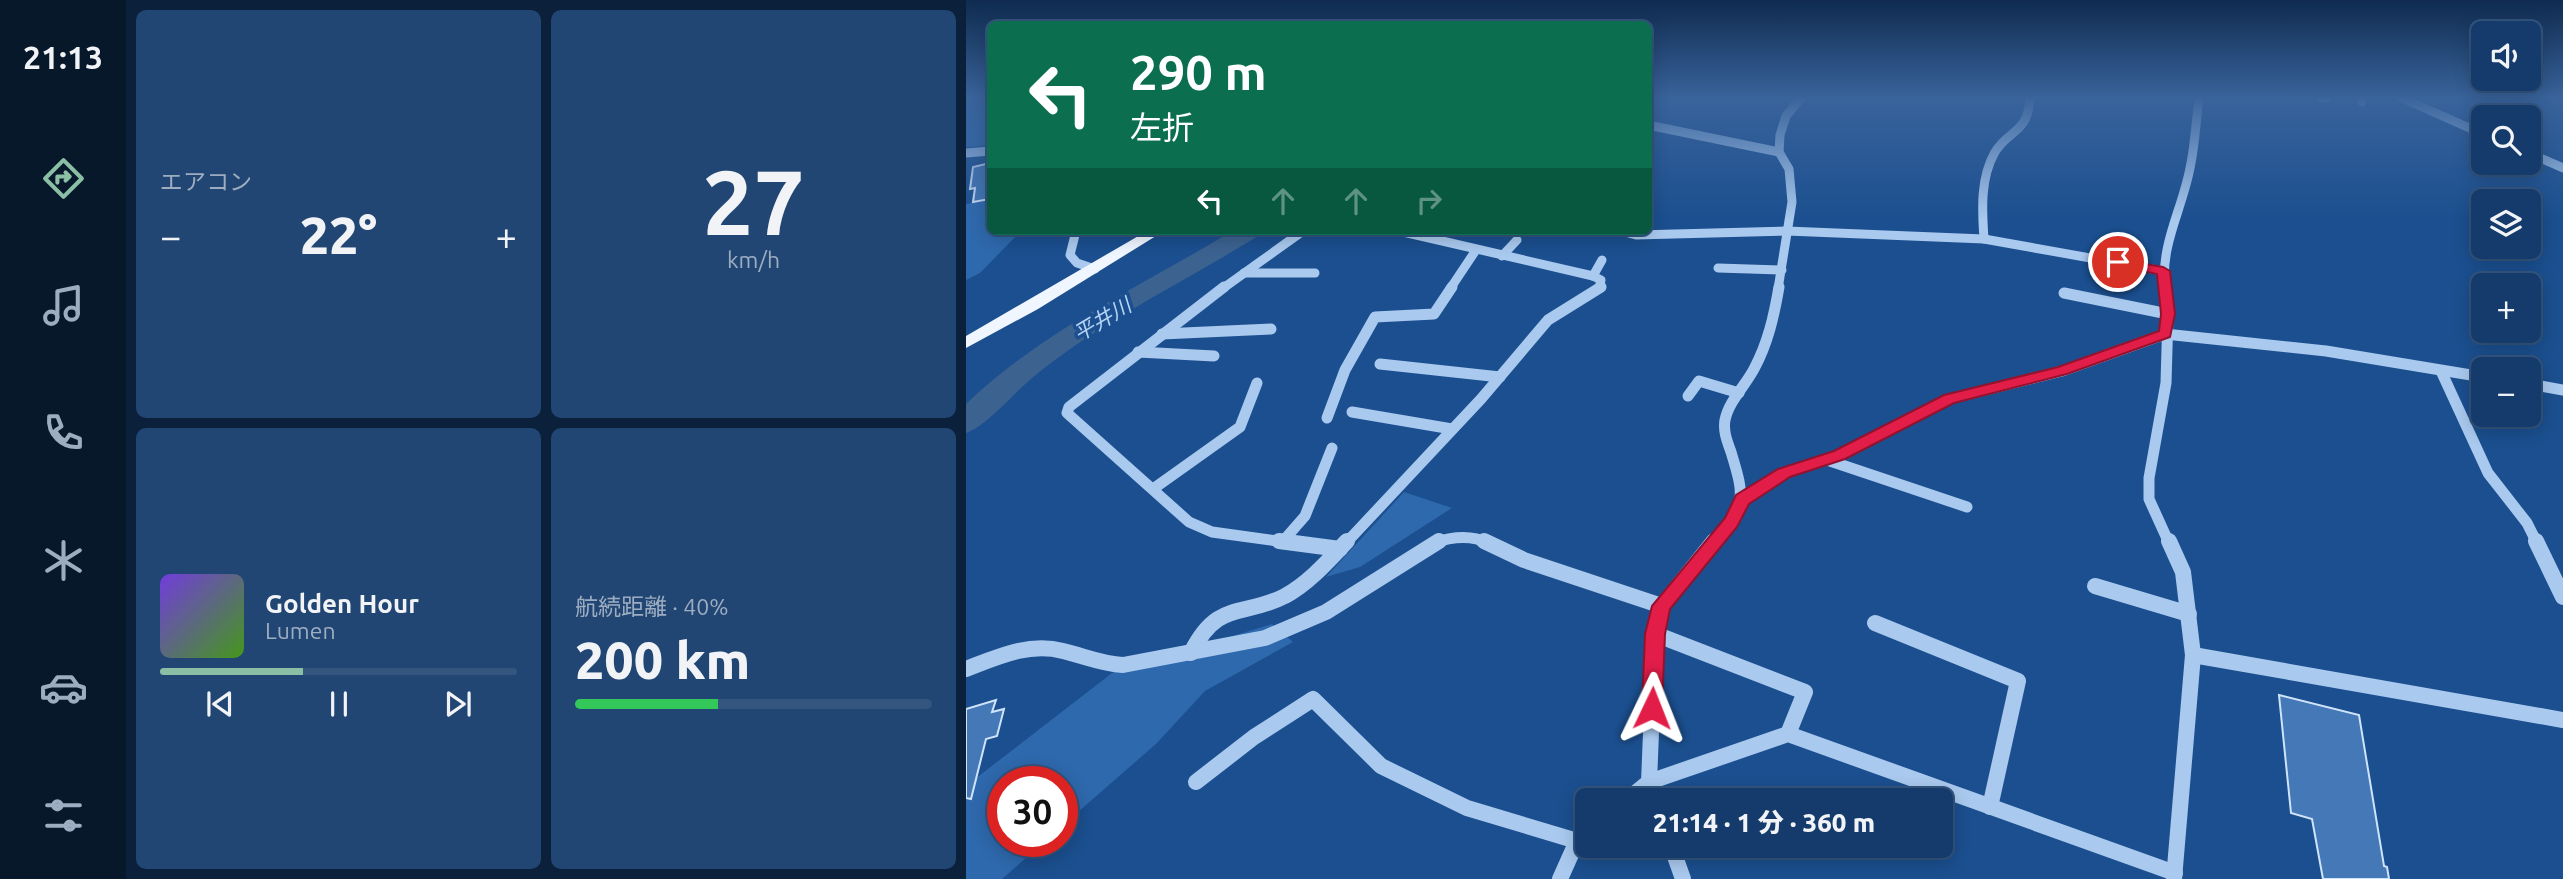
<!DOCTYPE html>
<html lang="ja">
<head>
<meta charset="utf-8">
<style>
  :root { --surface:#143b6b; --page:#214673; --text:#f1f3f6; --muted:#9dadc1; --line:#33557e; --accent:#8abfa5 }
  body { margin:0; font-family:Ubuntu,"Noto Sans JP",sans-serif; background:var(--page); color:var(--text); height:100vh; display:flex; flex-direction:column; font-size:26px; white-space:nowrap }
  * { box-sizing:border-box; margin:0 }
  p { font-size:23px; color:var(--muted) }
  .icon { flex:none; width:38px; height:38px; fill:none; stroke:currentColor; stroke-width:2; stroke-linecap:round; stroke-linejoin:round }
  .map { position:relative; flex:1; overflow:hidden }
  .drawer { display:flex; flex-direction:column; gap:10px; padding:10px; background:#0b203b; width:840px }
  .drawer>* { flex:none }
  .banner { position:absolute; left:21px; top:21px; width:665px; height:214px; border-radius:10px; box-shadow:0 4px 18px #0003,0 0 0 2px var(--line); background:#0b6e4f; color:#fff; overflow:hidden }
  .buttons { position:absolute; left:1505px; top:21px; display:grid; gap:14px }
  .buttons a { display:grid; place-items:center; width:70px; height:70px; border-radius:10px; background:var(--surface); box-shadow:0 4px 18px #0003,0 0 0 2px var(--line); font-size:35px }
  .speed { position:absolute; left:21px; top:766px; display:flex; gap:14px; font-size:35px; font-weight:700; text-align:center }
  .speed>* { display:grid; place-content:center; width:91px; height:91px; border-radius:50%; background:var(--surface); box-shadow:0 4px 18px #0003,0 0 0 2px var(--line); line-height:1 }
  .speed .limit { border:10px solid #d22; background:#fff; color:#111 }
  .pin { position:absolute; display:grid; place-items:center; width:60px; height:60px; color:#fff; margin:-30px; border:4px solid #fff; border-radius:50%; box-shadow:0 2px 7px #0007 }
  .me { position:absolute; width:77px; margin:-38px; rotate:2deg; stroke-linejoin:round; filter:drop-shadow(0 0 5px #0008) }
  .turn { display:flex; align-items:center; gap:24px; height:147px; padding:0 28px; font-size:32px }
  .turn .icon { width:91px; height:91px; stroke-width:2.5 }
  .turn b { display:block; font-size:49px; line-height:60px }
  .lanes { display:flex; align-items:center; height:66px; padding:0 28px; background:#0003; justify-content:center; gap:35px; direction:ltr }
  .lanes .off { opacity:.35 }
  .big { font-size:52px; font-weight:800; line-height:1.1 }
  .drawer .widget { flex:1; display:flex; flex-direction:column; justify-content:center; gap:10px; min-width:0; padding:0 24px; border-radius:10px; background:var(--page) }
  .drawer .dial { align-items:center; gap:0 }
  .dial b { font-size:91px; line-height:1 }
  .song { display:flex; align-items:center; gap:21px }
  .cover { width:84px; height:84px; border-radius:10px; background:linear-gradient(135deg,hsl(260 70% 55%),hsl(100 70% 35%)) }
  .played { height:7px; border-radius:4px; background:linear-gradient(90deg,var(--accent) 40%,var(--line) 40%) }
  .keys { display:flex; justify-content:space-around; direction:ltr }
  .heat { display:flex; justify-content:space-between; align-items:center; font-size:38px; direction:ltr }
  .charge { height:10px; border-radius:5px; background:linear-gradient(90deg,#34c759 40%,var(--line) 0) }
  .drawer .tiles { flex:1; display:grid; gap:10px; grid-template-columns:repeat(2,1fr) }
  .trip { position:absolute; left:609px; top:788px; width:378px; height:70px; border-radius:10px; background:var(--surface); box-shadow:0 4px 18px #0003,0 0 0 2px var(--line); font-weight:800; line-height:70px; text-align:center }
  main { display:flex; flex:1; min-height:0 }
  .menu { display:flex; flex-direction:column; width:126px; justify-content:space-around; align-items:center; background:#08182b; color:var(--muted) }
  .menu .icon { width:49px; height:49px }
  .menu .current { color:var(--accent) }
  .menu b { font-size:32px; color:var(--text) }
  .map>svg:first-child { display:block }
  .green { fill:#2e69ad }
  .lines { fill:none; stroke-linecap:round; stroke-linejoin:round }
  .river { fill:#3c6290; fill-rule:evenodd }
  .building { fill:#4478b7; stroke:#cfe3fa; stroke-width:2 }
  .minor-far2 { stroke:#a9c9ee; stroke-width:9 }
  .minor-far1 { stroke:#a9c9ee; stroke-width:11 }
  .minor { stroke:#a9c9ee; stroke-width:16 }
  .major { fill:#f0f6ff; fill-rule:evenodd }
  .route { fill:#e11d48; stroke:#92132f; stroke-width:2 }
  .labels { text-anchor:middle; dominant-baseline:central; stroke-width:7; stroke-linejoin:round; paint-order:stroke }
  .water-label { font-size:21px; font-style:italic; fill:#b5d3f5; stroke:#1b4f8f }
</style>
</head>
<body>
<main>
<nav class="menu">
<b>21:13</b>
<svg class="icon current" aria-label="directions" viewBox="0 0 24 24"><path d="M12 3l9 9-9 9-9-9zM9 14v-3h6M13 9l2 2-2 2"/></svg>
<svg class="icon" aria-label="music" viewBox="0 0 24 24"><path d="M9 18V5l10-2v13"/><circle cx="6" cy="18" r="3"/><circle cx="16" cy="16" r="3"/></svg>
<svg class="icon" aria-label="phone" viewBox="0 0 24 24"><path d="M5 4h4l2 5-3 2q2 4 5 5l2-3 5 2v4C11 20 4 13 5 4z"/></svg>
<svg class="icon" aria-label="climate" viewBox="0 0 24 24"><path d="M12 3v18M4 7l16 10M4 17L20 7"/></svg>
<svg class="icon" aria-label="car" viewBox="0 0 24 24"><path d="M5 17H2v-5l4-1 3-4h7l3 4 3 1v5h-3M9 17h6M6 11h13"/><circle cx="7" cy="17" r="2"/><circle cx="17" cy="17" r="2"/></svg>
<svg class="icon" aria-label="filters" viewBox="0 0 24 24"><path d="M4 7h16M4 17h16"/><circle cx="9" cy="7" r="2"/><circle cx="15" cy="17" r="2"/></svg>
</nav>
<section class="drawer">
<div class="tiles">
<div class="widget"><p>エアコン</p>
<div class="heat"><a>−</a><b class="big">22°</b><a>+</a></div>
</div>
<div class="widget dial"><b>27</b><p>km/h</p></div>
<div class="widget">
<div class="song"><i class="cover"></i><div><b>Golden Hour</b><p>Lumen</p></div></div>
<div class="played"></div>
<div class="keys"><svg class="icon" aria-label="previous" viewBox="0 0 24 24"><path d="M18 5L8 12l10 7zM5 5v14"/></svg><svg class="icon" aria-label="pause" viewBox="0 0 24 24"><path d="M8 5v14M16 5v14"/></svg><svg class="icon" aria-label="next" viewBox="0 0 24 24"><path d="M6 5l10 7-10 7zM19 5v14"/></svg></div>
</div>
<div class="widget"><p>航続距離 · 40%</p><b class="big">200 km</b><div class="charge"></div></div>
</div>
</section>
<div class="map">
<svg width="1597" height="879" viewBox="0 0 1597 879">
  <rect width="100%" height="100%" fill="#1b4f8f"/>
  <!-- green -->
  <g class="green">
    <polygon points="0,98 24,98 24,145 0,147"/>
    <polygon points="24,200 24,231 55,231 14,273 0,280 0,204"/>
    <polygon points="438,492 486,508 394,567 360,577"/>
    <polygon points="306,624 327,642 239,691 190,744 96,826 96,782 37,782 37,842 78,842 36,879 0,879 0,786 146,673"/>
  </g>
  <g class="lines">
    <!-- river -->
    <path class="river" d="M266 231H295L292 236C217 283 133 322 65 379 48 393 19 427 0 433V404C77 330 176 286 266 231Z"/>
  </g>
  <!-- building -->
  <g class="building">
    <polygon points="24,163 24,199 7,202 9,188 4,189 7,167"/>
    <polygon points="1313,695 1393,715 1418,866 1421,867 1423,879 1357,879 1346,819 1325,813"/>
    <polygon points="30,700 26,712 38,709 31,736 20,739 5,799 0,798 0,709"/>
  </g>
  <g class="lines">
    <!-- minor-far2 -->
    <g class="minor-far2">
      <polyline points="1355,98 1360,98"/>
      <polyline points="1395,98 1396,102"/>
      <polyline points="1436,98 1517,134"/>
      <polyline points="682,125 813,152"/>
      <polyline points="0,153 24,151"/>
      <polyline points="1563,153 1597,168"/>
      <polyline points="110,231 104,255 111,263 129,269"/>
      <polyline points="433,231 627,276 635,280 633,289"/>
      <polyline points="655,231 670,235 821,231 1018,239 1197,271"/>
      <path d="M1018 239C1016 210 1014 178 1029 152 1043 129 1062 134 1064 98"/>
      <polyline points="536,256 551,240"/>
      <polyline points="752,268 816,270"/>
      <polyline points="278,273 349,273"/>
      <polyline points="627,276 636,260"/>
      <polyline points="256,289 337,231"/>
      <polyline points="484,289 510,250"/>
      <polyline points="812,289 826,202 823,169 813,152 814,135 820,116 835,98"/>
      <path d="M1199 289C1194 245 1216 210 1224 168 1229 145 1230 121 1233 98"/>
    </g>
    <!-- minor-far1 -->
    <g class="minor-far1">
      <polyline points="258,287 103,407 101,413 223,522 246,532 326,543"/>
      <polyline points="1199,287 1202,314 1200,383 1183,478 1183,499 1203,543"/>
      <polyline points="1098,293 1202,314"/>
      <polyline points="196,334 305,329"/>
      <polyline points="172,352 248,356"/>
      <polyline points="414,364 534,377"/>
      <polyline points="1475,371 1522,473 1561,523 1571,543"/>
      <polyline points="1563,384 1597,390"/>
      <polyline points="722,396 733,381 773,393"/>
      <polyline points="386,412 486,429"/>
      <polyline points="361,418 379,370 409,317 468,314 486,287"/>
      <polyline points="861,460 1001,507"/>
      <polyline points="187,489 274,427 291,383"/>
      <polyline points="776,500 818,473 873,455 983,399 1096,371 1199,334 1360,351 1517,377"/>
      <polyline points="318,540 339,516 366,448"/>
      <polyline points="380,543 515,399 582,320 635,287"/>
      <path d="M467 543C485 537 504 534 522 543"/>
      <path d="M747 543C779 502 780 501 765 452 761 441 757 431 759 420 763 401 779 386 788 369 802 343 808 316 813 287"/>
    </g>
    <!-- minor -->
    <g class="minor">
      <polyline points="313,541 374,549"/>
      <polyline points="518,541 558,560 696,606"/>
      <polyline points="1203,541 1217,572 1227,655 1208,879"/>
      <polyline points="1570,541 1597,597"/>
      <polyline points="1129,586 1223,614"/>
      <polyline points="909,623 1052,681 1024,807"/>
      <polyline points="689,634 839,692 822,734"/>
      <path d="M225 653C252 599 276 618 319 596 343 583 363 560 381 541"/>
      <polyline points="1227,655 1597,720"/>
      <path d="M0 669C31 657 63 642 97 651 118 656 136 664 157 665L299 638 360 612 473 541"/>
      <polyline points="230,782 288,737 347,699 415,766 501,808 611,841"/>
      <polyline points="661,800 683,782 822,734 1209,873"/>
      <polyline points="689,800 683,782 689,634 696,606 748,541"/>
      <polyline points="705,845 717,879"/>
      <polyline points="594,879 611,841 621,833"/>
    </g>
    <!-- major -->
    <polygon class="major" points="181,231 198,231 72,309 0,348 0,336"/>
  </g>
  <!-- sky -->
  <linearGradient id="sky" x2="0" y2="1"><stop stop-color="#0f2b4f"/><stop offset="0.44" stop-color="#39639b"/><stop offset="1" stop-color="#39639b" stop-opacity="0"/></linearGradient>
  <rect width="1597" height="221" fill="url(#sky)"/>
  <!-- route -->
  <polygon class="route" points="1152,259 1197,267 1204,271 1209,314 1204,337 1101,374 988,403 879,459 824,477 783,504 771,527 704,609 699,634 696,708 693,714 686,717 679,714 676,708 679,634 686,606 759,518 770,495 812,469 868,451 978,395 1092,367 1193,331 1195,314 1191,274 1148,265 1148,260"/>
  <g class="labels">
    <!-- water labels -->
    <g class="water-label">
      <text transform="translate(136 319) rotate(-31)">平井川</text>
    </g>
  </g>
</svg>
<div class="buttons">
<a><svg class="icon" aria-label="sound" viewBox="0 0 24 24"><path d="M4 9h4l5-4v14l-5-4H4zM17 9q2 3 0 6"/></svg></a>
<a><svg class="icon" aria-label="search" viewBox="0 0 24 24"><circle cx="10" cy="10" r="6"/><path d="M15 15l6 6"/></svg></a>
<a><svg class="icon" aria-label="layers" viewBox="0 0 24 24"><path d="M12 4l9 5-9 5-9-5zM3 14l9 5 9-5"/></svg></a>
<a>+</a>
<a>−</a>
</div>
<div class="speed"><div class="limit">30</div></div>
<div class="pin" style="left:1152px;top:262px;background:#d93025"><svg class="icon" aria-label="arrive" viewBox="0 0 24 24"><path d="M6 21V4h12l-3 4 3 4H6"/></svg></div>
<svg class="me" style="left:686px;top:708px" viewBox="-20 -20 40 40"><path d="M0-17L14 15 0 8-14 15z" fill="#e11d48" stroke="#fff" stroke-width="4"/></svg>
<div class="trip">21:14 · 1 分 · 360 m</div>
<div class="banner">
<div class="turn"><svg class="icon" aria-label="left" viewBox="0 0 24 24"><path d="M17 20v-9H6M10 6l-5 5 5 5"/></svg><div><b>290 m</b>左折</div></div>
<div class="lanes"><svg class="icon" aria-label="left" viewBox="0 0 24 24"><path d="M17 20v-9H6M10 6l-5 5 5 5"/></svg><svg class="icon off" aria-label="ahead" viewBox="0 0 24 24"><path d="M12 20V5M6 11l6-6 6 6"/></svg><svg class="icon off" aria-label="ahead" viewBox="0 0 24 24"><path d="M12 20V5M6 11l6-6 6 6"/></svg><svg class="icon off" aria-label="right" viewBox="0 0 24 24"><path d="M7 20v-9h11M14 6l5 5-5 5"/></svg></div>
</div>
</div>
</main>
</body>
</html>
